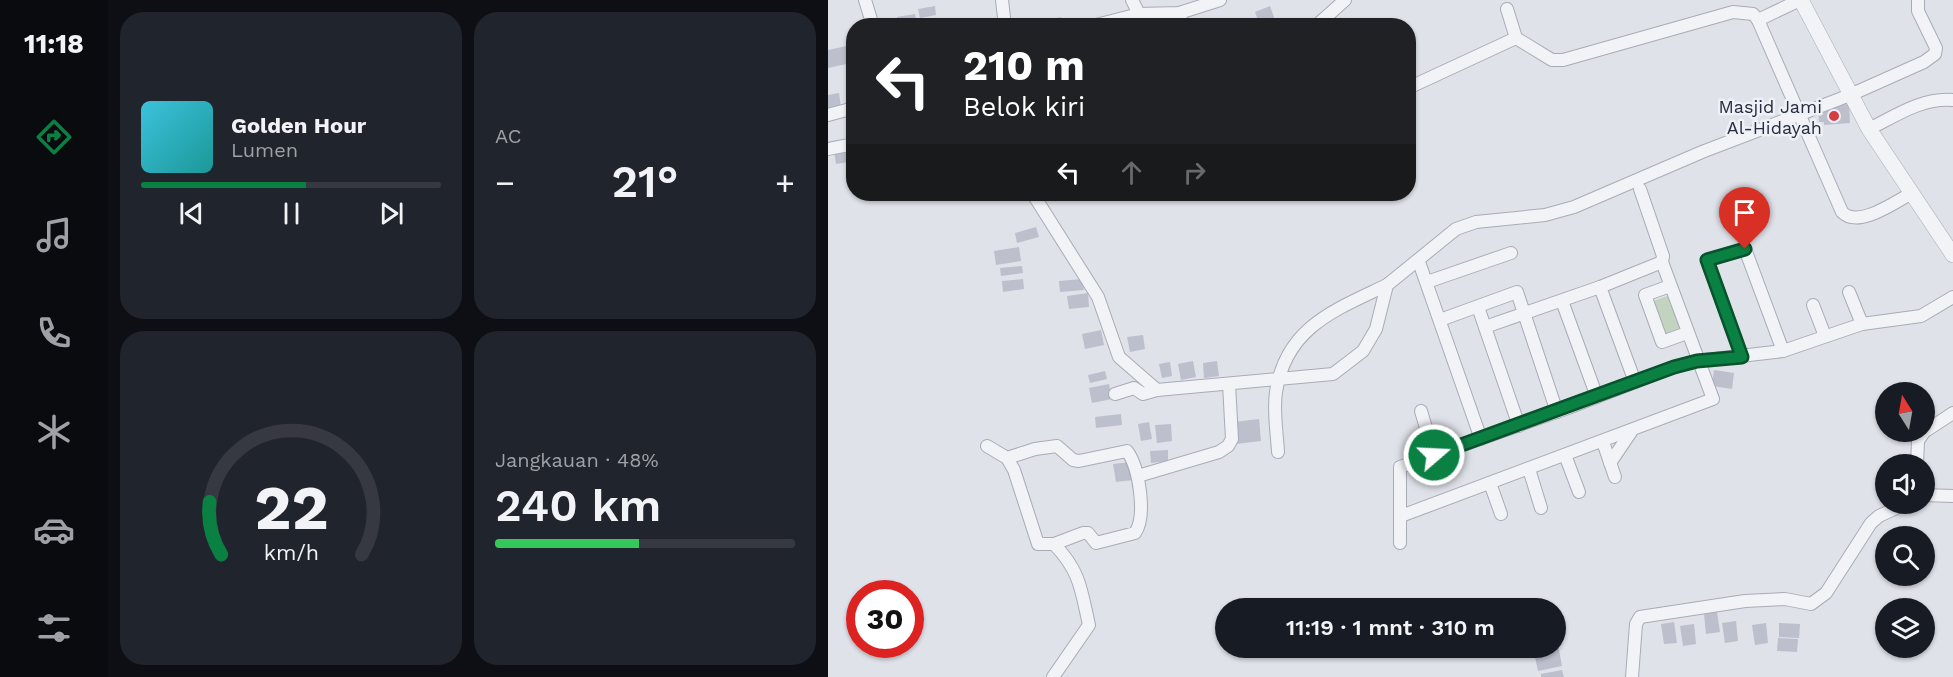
<!DOCTYPE html>
<html lang="id">
<head>
<meta charset="utf-8">
<style>
  :root { --surface:#171b24; --page:#20242c; --text:#f1f3f6; --muted:#9ea1a6; --line:#363941; --accent:#0b8043 }
  body { margin:0; font-family:"Work Sans",sans-serif; background:var(--page); color:var(--text); height:100vh; display:flex; flex-direction:column; font-size:22px; white-space:nowrap }
  * { box-sizing:border-box; margin:0 }
  p { font-size:20px; color:var(--muted) }
  .icon { flex:none; width:33px; height:33px; fill:none; stroke:currentColor; stroke-width:2; stroke-linecap:round; stroke-linejoin:round }
  .map { position:relative; flex:1; overflow:hidden }
  .details { display:flex; flex-direction:column; gap:12px; padding:12px; background:#0d0f14; width:720px }
  .details>* { flex:none }
  .guide { position:absolute; left:18px; top:18px; width:570px; height:183px; border-radius:24px; box-shadow:0 2px 4px #0004; background:#202124; color:#fff; overflow:hidden }
  .needle { width:39px; rotate:349deg }
  .fabs { position:absolute; left:1047px; top:382px; display:grid; gap:12px }
  .fabs a { display:grid; place-items:center; width:60px; height:60px; border-radius:50%; background:var(--surface); box-shadow:0 2px 4px #0004; font-size:30px }
  .speed { position:absolute; left:18px; top:580px; display:flex; gap:12px; font-size:30px; font-weight:700; text-align:center }
  .speed>* { display:grid; place-content:center; width:78px; height:78px; border-radius:50%; background:var(--surface); box-shadow:0 2px 4px #0004; line-height:1 }
  .speed .limit { border:9px solid #d22; background:#fff; color:#111 }
  .pin { position:absolute; display:grid; place-items:center; width:51px; height:51px; color:#fff; margin:-62px -26px; border-radius:50% 50% 50% 0; rotate:-45deg; box-shadow:0 0 6px #0007 }
  .pin .icon { rotate:45deg }
  .me { position:absolute; width:66px; margin:-33px; rotate:71deg; stroke-linejoin:round; filter:drop-shadow(0 0 4px #0008) }
  .turn { display:flex; align-items:center; gap:21px; height:126px; padding:0 18px; font-size:27px }
  .turn .icon { width:78px; height:78px; stroke-width:2.5 }
  .turn b { display:block; font-size:42px; line-height:51px }
  .lanes { display:flex; align-items:center; height:57px; padding:0 18px; background:#0003; justify-content:center; gap:30px; direction:ltr }
  .lanes .off { opacity:.35 }
  .big { font-size:45px; font-weight:600; line-height:1.1 }
  .details .tile { flex:1; display:flex; flex-direction:column; justify-content:center; gap:9px; min-width:0; padding:0 21px; border-radius:24px; background:var(--page) }
  .details .dial { align-items:center; gap:0 }
  .dial svg { height:156px; overflow:visible; fill:none; stroke:var(--line); stroke-width:7; stroke-linecap:round; text-anchor:middle }
  .dial text { fill:var(--text); stroke:none }
  .song { display:flex; align-items:center; gap:18px }
  .cover { width:72px; height:72px; border-radius:9px; background:linear-gradient(135deg,hsl(190 70% 55%),hsl(180 70% 35%)) }
  .played { height:6px; border-radius:3px; background:linear-gradient(90deg,var(--accent) 55%,var(--line) 55%) }
  .keys { display:flex; justify-content:space-around; direction:ltr }
  .heat { display:flex; justify-content:space-between; align-items:center; font-size:33px; direction:ltr }
  .charge { height:9px; border-radius:4px; background:linear-gradient(90deg,#34c759 48%,var(--line) 0) }
  .details .tiles { flex:1; display:grid; gap:12px; grid-template-columns:repeat(2,1fr) }
  .trip { position:absolute; left:387px; top:598px; width:351px; height:60px; border-radius:30px; background:var(--surface); box-shadow:0 2px 4px #0004; font-weight:600; line-height:60px; text-align:center }
  main { display:flex; flex:1; min-height:0 }
  .dock { display:flex; flex-direction:column; width:108px; justify-content:space-around; align-items:center; background:#090b0e; color:var(--muted) }
  .dock .icon { width:42px; height:42px }
  .dock .on { color:var(--accent) }
  .dock b { font-size:27px; color:var(--text) }
  .map>svg:first-child { display:block }
  .green { fill:#c2d3c0 }
  .building { fill:#bcc0cc }
  .lines { fill:none; stroke-linecap:round; stroke-linejoin:round }
  .minor-casing { stroke:#a8acb7; stroke-width:14 }
  .tertiary-casing { stroke:#a8acb7; stroke-width:16 }
  .minor { stroke:#f2f3f7; stroke-width:12 }
  .tertiary { stroke:#f2f3f7; stroke-width:15 }
  .route-casing { stroke:#07532c; stroke-width:15 }
  .route { stroke:#0b8043; stroke-width:10 }
  .poi-dot { fill:#d33f42; stroke:#eff1f6; stroke-width:2 }
  .labels { text-anchor:middle; dominant-baseline:central; stroke-width:5; stroke-linejoin:round; paint-order:stroke }
  .poi-label { font-size:18px; fill:#272d41; stroke:#eff1f6; text-anchor:end }
</style>
</head>
<body>
<main>
<nav class="dock">
<b>11:18</b>
<svg class="icon on" aria-label="directions" viewBox="0 0 24 24"><path d="M12 3l9 9-9 9-9-9zM9 14v-3h6M13 9l2 2-2 2"/></svg>
<svg class="icon" aria-label="music" viewBox="0 0 24 24"><path d="M9 18V5l10-2v13"/><circle cx="6" cy="18" r="3"/><circle cx="16" cy="16" r="3"/></svg>
<svg class="icon" aria-label="phone" viewBox="0 0 24 24"><path d="M5 4h4l2 5-3 2q2 4 5 5l2-3 5 2v4C11 20 4 13 5 4z"/></svg>
<svg class="icon" aria-label="climate" viewBox="0 0 24 24"><path d="M12 3v18M4 7l16 10M4 17L20 7"/></svg>
<svg class="icon" aria-label="car" viewBox="0 0 24 24"><path d="M5 17H2v-5l4-1 3-4h7l3 4 3 1v5h-3M9 17h6M6 11h13"/><circle cx="7" cy="17" r="2"/><circle cx="17" cy="17" r="2"/></svg>
<svg class="icon" aria-label="filters" viewBox="0 0 24 24"><path d="M4 7h16M4 17h16"/><circle cx="9" cy="7" r="2"/><circle cx="15" cy="17" r="2"/></svg>
</nav>
<section class="details">
<div class="tiles">
<div class="tile">
<div class="song"><i class="cover"></i><div><b>Golden Hour</b><p>Lumen</p></div></div>
<div class="played"></div>
<div class="keys"><svg class="icon" aria-label="previous" viewBox="0 0 24 24"><path d="M18 5L8 12l10 7zM5 5v14"/></svg><svg class="icon" aria-label="pause" viewBox="0 0 24 24"><path d="M8 5v14M16 5v14"/></svg><svg class="icon" aria-label="next" viewBox="0 0 24 24"><path d="M6 5l10 7-10 7zM19 5v14"/></svg></div>
</div>
<div class="tile"><p>AC</p>
<div class="heat"><a>−</a><b class="big">21°</b><a>+</a></div>
</div>
<div class="tile dial"><svg viewBox="0 0 100 80">
<path d="M14 69A42 42 0 1 1 86 69"/>
<path d="M14 69A42 42 0 0 1 8 42" stroke="#0b8043"/>
<text x="50" y="56" font-size="32" font-weight="700">22</text>
<text x="50" y="72" font-size="11">km/h</text>
</svg></div>
<div class="tile"><p>Jangkauan · 48%</p><b class="big">240 km</b><div class="charge"></div></div>
</div>
</section>
<div class="map">
<svg width="1125" height="677" viewBox="0 0 1125 677">
  <rect width="100%" height="100%" fill="#dfe2e9"/>
  <!-- green -->
  <polygon class="green" points="842,295 854,329 835,336 823,302"/>
  <!-- building -->
  <g class="building">
    <polygon points="107,6 108,15 92,18 90,9"/>
    <polygon points="442,6 449,26 432,26 427,12"/>
    <polygon points="87,14 89,26 70,26 69,17"/>
    <polygon points="233,17 235,26 219,26 218,20"/>
    <polygon points="19,46 23,63 0,68 0,50"/>
    <polygon points="26,64 26,80 21,81 18,65"/>
    <polygon points="11,93 13,108 0,110 0,95"/>
    <polygon points="1021,104 1022,123 996,125 996,122 991,122 990,109 995,106"/>
    <polygon points="26,147 26,161 8,164 6,151"/>
    <polygon points="208,227 211,237 189,243 187,233"/>
    <polygon points="191,247 193,261 168,265 166,251"/>
    <polygon points="194,266 195,273 173,276 172,268"/>
    <polygon points="195,279 196,289 175,292 174,281"/>
    <polygon points="254,279 256,290 232,292 231,281"/>
    <polygon points="260,293 261,307 241,309 239,296"/>
    <polygon points="273,330 276,345 257,349 254,334"/>
    <polygon points="315,335 317,349 302,352 299,337"/>
    <polygon points="365,361 368,377 353,380 350,364"/>
    <polygon points="389,361 391,376 376,378 375,363"/>
    <polygon points="342,362 344,376 334,378 331,364"/>
    <polygon points="886,370 906,373 904,389 884,386"/>
    <polygon points="277,371 279,379 262,383 260,375"/>
    <polygon points="281,384 284,399 264,403 261,388"/>
    <polygon points="293,414 294,425 268,428 267,417"/>
    <polygon points="431,419 433,441 408,444 406,422"/>
    <polygon points="321,422 324,439 313,441 310,424"/>
    <polygon points="343,424 344,441 329,443 327,425"/>
    <polygon points="340,450 340,461 323,463 322,451"/>
    <polygon points="302,462 305,480 288,482 285,464"/>
    <polygon points="889,612 892,632 878,634 876,614"/>
    <polygon points="908,621 910,641 897,643 894,623"/>
    <polygon points="846,622 849,643 836,644 833,624"/>
    <polygon points="938,623 940,643 927,645 924,625"/>
    <polygon points="951,623 972,624 971,638 951,637"/>
    <polygon points="866,624 868,644 855,646 852,626"/>
    <polygon points="950,638 970,639 969,652 949,651"/>
    <polygon points="729,639 734,666 710,671 705,648 728,648"/>
    <polygon points="734,670 736,677 713,677 713,674"/>
  </g>
  <g class="lines">
    <!-- minor casing -->
    <g class="minor-casing">
      <g id="minor">
        <polyline points="37,0 45,26"/>
        <polyline points="174,0 177,26"/>
        <polyline points="304,0 311,14"/>
        <polyline points="679,9 688,38 724,60 735,60 905,12 925,14 930,20 972,0"/>
        <polyline points="351,13 355,26"/>
        <path d="M930 20 1014 212C1030 229 1067 202 1084 193"/>
        <polyline points="264,26 311,14 351,13 392,0"/>
        <polyline points="488,26 517,0"/>
        <polyline points="580,88 688,38"/>
        <polyline points="0,115 26,108"/>
        <path d="M1041 129C1067 116 1095 97 1125 100"/>
        <polyline points="0,149 26,144"/>
        <polyline points="812,189 835,256 834,262"/>
        <polyline points="205,194 270,297 291,357 329,390"/>
        <polyline points="591,262 653,439"/>
        <polyline points="599,282 683,253"/>
        <polyline points="842,286 817,295 834,342 859,333"/>
        <polyline points="772,287 807,382"/>
        <polyline points="1021,292 1034,324"/>
        <polyline points="734,301 769,397"/>
        <polyline points="985,305 997,336"/>
        <polyline points="650,307 691,426"/>
        <polyline points="612,320 689,292 729,412"/>
        <polyline points="914,357 879,260 917,249 955,351"/>
        <polyline points="287,394 306,388 315,394 329,390 505,374 535,351 548,329 559,285 628,229 648,222 717,215 746,207 874,152 1022,95 1096,62 1107,54 1108,48 1090,11 1090,0"/>
        <polyline points="593,411 606,455"/>
        <polyline points="1096,432 1125,413"/>
        <polyline points="775,442 787,477"/>
        <path d="M159 446 179 458 186 470 210 544H226L255 533H260L268 543 307 533C319 516 311 467 299 451L251 461 245 460 229 446 207 449 179 458"/>
        <path d="M450 452C449 433 445 411 448 392 458 327 507 310 559 285"/>
        <polyline points="737,455 751,492"/>
        <polyline points="782,463 803,432"/>
        <polyline points="1089,465 1090,441 1096,432"/>
        <polyline points="701,469 713,508"/>
        <polyline points="310,476 391,452 400,446 404,439 401,384"/>
        <polyline points="662,483 673,514"/>
        <polyline points="1096,495 1125,496"/>
        <polyline points="573,516 885,399 834,262 772,287 657,327"/>
        <polyline points="572,543 572,467 740,408 846,367 869,361 955,351 1034,324 1093,316 1125,297"/>
        <path d="M225 677 261 625C253 589 252 571 226 544"/>
        <polyline points="804,677 808,624 812,617 917,601 957,599 983,604 998,593 1043,523 1051,516 1077,504"/>
      </g>
    </g>
    <!-- tertiary casing -->
    <g class="tertiary-casing">
      <polyline id="tertiary" points="973,0 1041,129 1125,255"/>
    </g>
    <!-- minor -->
    <use href="#minor" class="minor"/>
    <!-- tertiary -->
    <use href="#tertiary" class="tertiary"/>
  </g>
  <g class="lines">
    <!-- route casing -->
    <g class="route-casing">
      <polyline id="route" points="606,455 846,367 869,361 914,357 879,260 917,249"/>
    </g>
    <!-- route -->
    <use href="#route" class="route"/>
  </g>
  <!-- markers -->
  <circle class="poi-dot" cx="1006" cy="116" r="6"/>
  <g class="labels">
    <!-- poi labels -->
    <g class="poi-label">
      <text x="994" y="106">Masjid Jami<tspan x="994" dy="21">Al-Hidayah</tspan></text>
    </g>
  </g>
</svg>
<div class="fabs">
<a><svg class="needle" viewBox="-14 -14 28 28"><path d="M0-13l5 13h-10z" fill="#e53935"/><path d="M0 13l5-13h-10z" fill="#9ea1a6"/></svg></a>
<a><svg class="icon" aria-label="sound" viewBox="0 0 24 24"><path d="M4 9h4l5-4v14l-5-4H4zM17 9q2 3 0 6"/></svg></a>
<a><svg class="icon" aria-label="search" viewBox="0 0 24 24"><circle cx="10" cy="10" r="6"/><path d="M15 15l6 6"/></svg></a>
<a><svg class="icon" aria-label="layers" viewBox="0 0 24 24"><path d="M12 4l9 5-9 5-9-5zM3 14l9 5 9-5"/></svg></a>
</div>
<div class="speed"><div class="limit">30</div></div>
<div class="pin" style="left:917px;top:249px;background:#d93025"><svg class="icon" aria-label="arrive" viewBox="0 0 24 24"><path d="M6 21V4h12l-3 4 3 4H6"/></svg></div>
<svg class="me" style="left:606px;top:455px" viewBox="-20 -20 40 40"><circle r="17" fill="#0b8043" stroke="#fff" stroke-width="3"/><path d="M0-11L8 9 0 5-8 9z" fill="#fff"/></svg>
<div class="trip">11:19 · 1 mnt · 310 m</div>
<div class="guide">
<div class="turn"><svg class="icon" aria-label="left" viewBox="0 0 24 24"><path d="M17 20v-9H6M10 6l-5 5 5 5"/></svg><div><b>210 m</b>Belok kiri</div></div>
<div class="lanes"><svg class="icon" aria-label="left" viewBox="0 0 24 24"><path d="M17 20v-9H6M10 6l-5 5 5 5"/></svg><svg class="icon off" aria-label="ahead" viewBox="0 0 24 24"><path d="M12 20V5M6 11l6-6 6 6"/></svg><svg class="icon off" aria-label="right" viewBox="0 0 24 24"><path d="M7 20v-9h11M14 6l5 5-5 5"/></svg></div>
</div>
</div>
</main>
</body>
</html>
